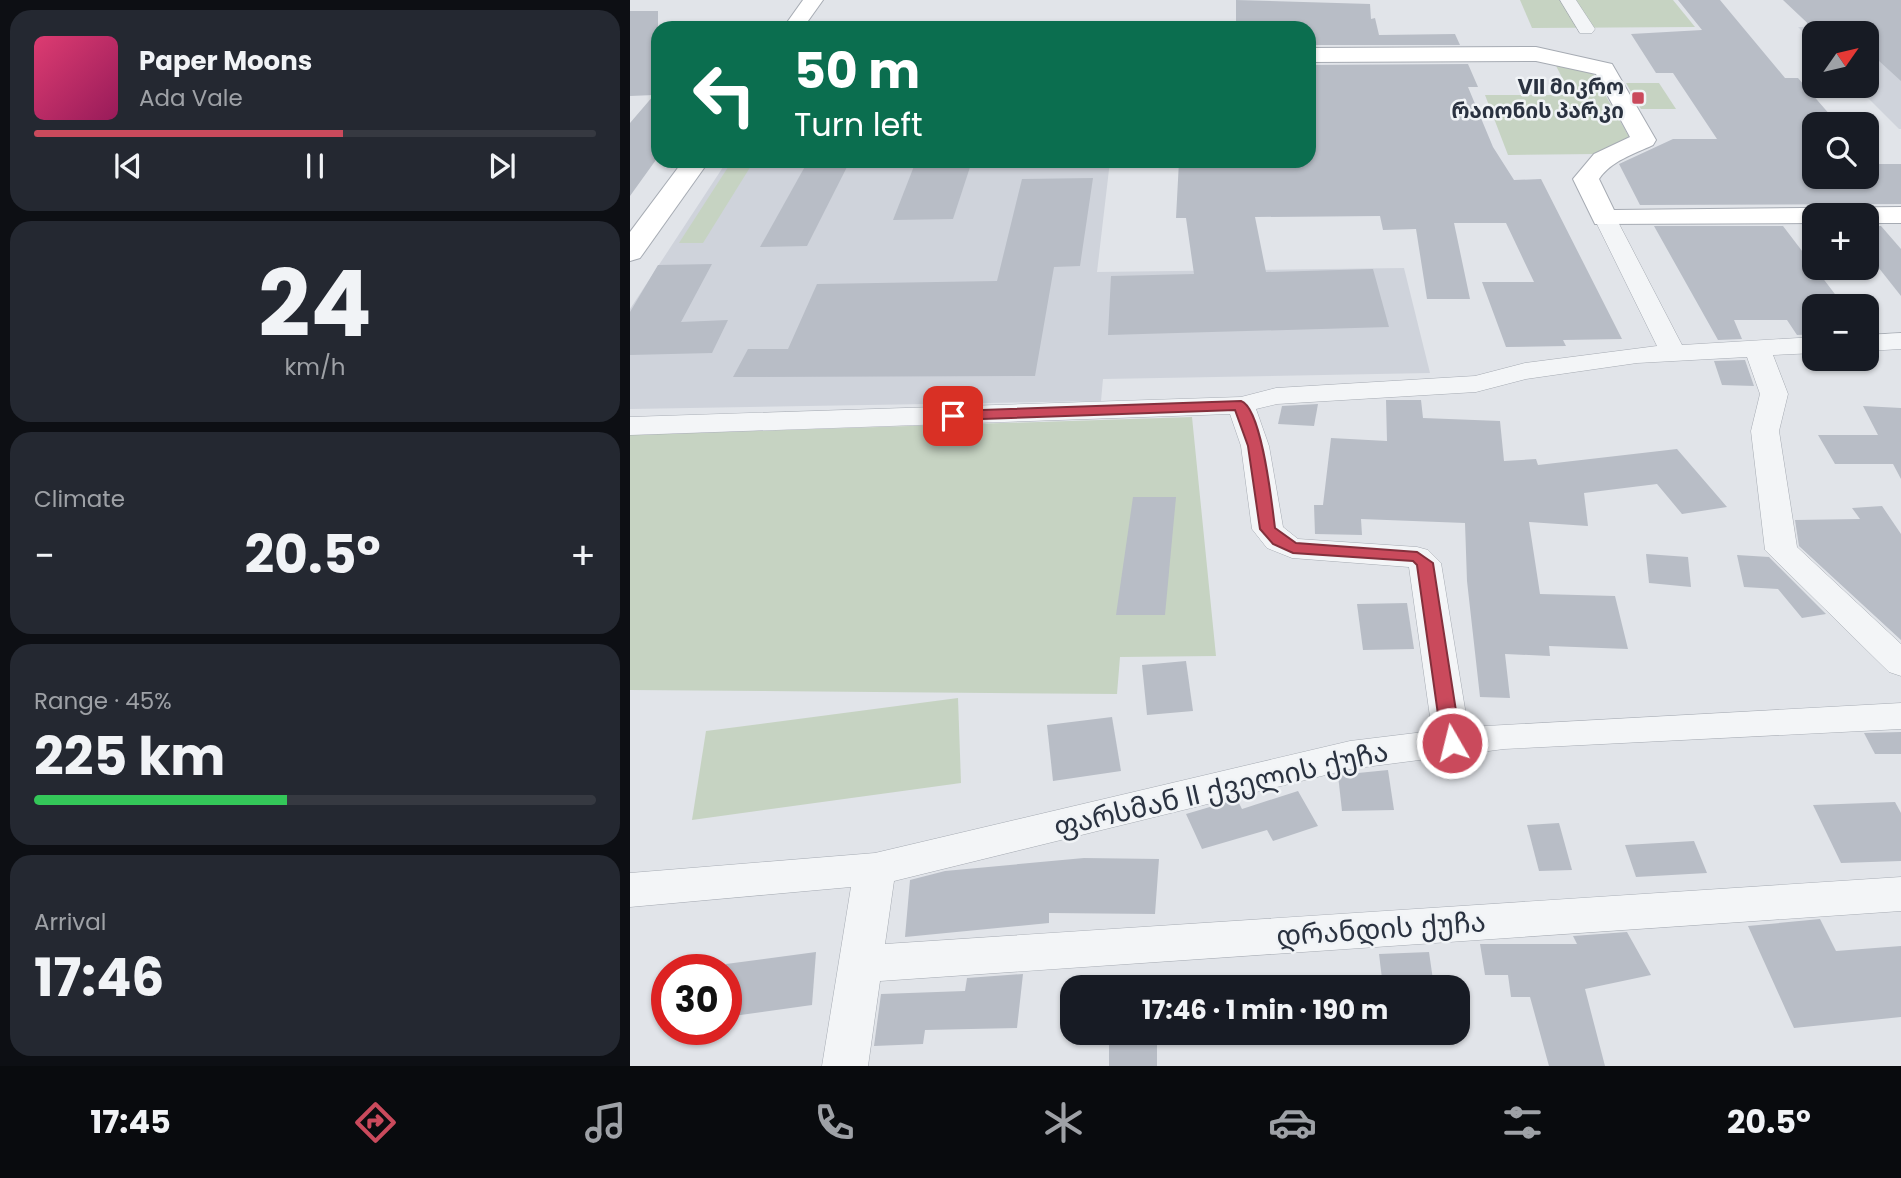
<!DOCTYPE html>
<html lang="en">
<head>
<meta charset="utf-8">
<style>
  :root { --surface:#171b24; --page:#242831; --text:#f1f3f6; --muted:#9ea1a6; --line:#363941; --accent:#ca4a5c }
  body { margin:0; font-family:Poppins,"Noto Sans Georgian",sans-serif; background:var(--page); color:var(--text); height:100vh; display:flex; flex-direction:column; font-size:26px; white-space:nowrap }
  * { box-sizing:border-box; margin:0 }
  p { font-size:23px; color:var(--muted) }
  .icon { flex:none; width:38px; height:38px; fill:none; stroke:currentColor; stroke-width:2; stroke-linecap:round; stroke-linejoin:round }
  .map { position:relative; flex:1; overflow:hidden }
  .panel { display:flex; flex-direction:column; gap:10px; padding:10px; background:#0d0f14; width:630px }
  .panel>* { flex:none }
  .banner { position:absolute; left:21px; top:21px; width:665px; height:147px; border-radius:21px; box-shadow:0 2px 5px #0004; background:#0b6e4f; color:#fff; overflow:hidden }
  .needle { width:46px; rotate:56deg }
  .buttons { position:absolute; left:1172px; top:21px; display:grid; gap:14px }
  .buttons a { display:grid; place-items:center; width:77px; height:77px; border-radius:14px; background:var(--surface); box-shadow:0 2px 5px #0004; font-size:35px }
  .speed { position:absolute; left:21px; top:954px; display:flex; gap:14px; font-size:35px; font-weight:700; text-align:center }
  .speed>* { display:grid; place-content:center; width:91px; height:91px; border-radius:50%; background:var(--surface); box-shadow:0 2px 5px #0004; line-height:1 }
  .speed .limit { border:10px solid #d22; background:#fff; color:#111 }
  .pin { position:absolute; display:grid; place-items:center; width:60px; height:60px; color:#fff; margin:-30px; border-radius:14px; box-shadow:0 4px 10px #0006 }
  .me { position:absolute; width:77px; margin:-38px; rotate:352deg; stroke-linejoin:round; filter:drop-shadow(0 0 5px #0008) }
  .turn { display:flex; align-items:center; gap:24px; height:147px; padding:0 28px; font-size:32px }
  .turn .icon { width:91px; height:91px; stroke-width:2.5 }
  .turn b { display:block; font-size:49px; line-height:60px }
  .big { font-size:52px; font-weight:700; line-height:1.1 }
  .panel .widget { flex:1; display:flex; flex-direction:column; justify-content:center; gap:10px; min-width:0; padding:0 24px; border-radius:21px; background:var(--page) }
  .panel .dial { align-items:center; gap:0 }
  .dial b { font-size:91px; line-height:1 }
  .song { display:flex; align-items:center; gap:21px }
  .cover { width:84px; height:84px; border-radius:10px; background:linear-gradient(135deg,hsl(340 70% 55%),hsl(330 70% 35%)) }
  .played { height:7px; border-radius:4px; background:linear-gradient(90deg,var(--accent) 55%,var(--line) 55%) }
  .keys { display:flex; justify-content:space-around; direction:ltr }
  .heat { display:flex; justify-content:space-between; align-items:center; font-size:38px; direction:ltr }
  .charge { height:10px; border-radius:5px; background:linear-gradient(90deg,#34c759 45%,var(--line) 0) }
  .trip { position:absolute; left:430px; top:975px; width:410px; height:70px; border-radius:21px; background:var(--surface); box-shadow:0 2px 5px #0004; font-weight:700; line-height:70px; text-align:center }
  .dock { display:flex; height:112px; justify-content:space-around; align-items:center; background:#090b0e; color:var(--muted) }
  .dock .icon { width:49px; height:49px }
  .dock .current { color:var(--accent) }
  .dock b { font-size:32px; color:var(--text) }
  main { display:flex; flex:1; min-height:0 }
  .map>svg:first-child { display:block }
  .built { fill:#cfd3db }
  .green { fill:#c6d3c2 }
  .building { fill:#b8bdc6 }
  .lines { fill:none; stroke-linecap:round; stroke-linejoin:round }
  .street-casing { stroke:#a6abb3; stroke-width:1 }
  .secondary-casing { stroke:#a6abb3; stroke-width:2 }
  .street { fill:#f3f5f7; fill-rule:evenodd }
  .secondary { fill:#fff; fill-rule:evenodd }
  .route { fill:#ca4a5c; stroke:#83303c; stroke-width:2 }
  .poi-dot { fill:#ca4a5c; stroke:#f0f3f6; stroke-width:2.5 }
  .labels { text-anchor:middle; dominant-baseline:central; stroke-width:5; stroke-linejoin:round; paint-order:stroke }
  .far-poi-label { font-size:21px; font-weight:bold; fill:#2a3240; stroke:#f0f3f6; text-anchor:end }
  .near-street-label { font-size:28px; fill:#2a3240; stroke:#f0f3f6 }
</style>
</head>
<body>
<main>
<section class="panel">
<div class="widget">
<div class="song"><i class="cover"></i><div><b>Paper Moons</b><p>Ada Vale</p></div></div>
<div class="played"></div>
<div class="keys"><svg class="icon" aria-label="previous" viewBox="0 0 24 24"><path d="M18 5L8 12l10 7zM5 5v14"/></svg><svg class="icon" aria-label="pause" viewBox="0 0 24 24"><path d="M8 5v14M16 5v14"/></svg><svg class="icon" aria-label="next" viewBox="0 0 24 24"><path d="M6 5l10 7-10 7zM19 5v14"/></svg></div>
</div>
<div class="widget dial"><b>24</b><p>km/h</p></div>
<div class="widget"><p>Climate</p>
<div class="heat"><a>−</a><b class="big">20.5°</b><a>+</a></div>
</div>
<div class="widget"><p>Range · 45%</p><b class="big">225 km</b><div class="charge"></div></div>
<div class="widget"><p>Arrival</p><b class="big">17:46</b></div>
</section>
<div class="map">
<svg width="1271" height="1066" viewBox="0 0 1271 1066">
  <rect width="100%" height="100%" fill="#e1e4e9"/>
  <!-- built -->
  <g class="built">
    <polygon points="1271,26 1271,129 1269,129 1226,86 1237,86 1237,33 1185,33 1185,44 1168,27"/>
    <polygon points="97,161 480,161 467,272 774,268 800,373 473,379 471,401 0,409 0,309"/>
  </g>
  <!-- green -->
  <g class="green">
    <polygon points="890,0 1043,0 1065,27 902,28"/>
    <polygon points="923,60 960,68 1002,142 967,154 878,155 855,95 941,95"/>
    <polygon points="996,83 1029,83 1046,109 1011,109"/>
    <polygon points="102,161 124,161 73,243 49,243"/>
    <polygon points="562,417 586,656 490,657 487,694 0,690 0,435"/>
    <polygon points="328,698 331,783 62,820 76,731"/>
  </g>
  <!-- building -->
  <g class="building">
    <polygon points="606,0 740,4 741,19 745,18 749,35 825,34 830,45 679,45 679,28 606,28"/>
    <polygon points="1048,0 1090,0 1155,78 1168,78 1208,124 1185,124 1185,177 1237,177 1237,164 1271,164 1271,204 1010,205 989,164 1043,139 1087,139 1043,73 1026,73 1001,34 1072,30"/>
    <polygon points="1153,0 1271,0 1271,81 1237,50 1237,33 1188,33"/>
    <polygon points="0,11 28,11 28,157 0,196 0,123 24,95 0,96"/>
    <polygon points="838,64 848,87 838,87 863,147 884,180 911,179 992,339 933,340 936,346 876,347 852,282 904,282 876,223 824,223 840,299 797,299 786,229 753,230 750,216 625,217 636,272 743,269 759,327 478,335 481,276 564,274 556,218 546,218 549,161 679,161 679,65"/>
    <polygon points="178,161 220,161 177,246 130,247"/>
    <polygon points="286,161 342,161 323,219 263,220"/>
    <polygon points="463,178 450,266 424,267 405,376 103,377 118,349 158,349 187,284 367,281 392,179"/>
    <polygon points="1024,226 1153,226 1211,302 1185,303 1185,334 1167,335 1157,320 1104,320 1112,339 1088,340"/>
    <polygon points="1237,226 1251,226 1271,249 1271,296 1237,253"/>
    <polygon points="82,264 51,322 98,320 82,353 0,355 0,312 28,265"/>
    <polygon points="1115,360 1124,386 1092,385 1084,361"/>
    <polygon points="756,400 791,400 793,418 870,421 874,461 906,459 908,465 1047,449 1097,507 1052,514 1027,484 954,493 958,526 899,522 910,594 985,596 998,649 919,646 920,656 875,654 880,698 850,697 837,581 835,523 731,519 732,535 685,534 684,505 693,505 701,438 757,441"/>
    <polygon points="688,404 684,426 648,424 652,406"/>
    <polygon points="1233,406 1271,408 1271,479 1263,464 1205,464 1188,435 1248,435"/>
    <polygon points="503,497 546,497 535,615 486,615"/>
    <polygon points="1252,506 1271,534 1271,640 1169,546 1165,520 1230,519 1222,508"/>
    <polygon points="1016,554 1058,557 1061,587 1019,583"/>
    <polygon points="1107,555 1139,557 1196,614 1172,618 1148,589 1114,587"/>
    <polygon points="777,603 784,649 733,650 727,604"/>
    <polygon points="556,661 563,711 517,715 512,665"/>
    <polygon points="482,717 491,771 423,781 417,725"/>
    <polygon points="1271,732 1271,754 1245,754 1234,733"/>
    <polygon points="758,770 764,810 712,811 708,775"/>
    <polygon points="668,791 688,826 643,841 637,830 572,849 556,814 607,799 612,809"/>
    <polygon points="1265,802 1271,813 1271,861 1211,863 1183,805"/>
    <polygon points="929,823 942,870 909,871 897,825"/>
    <polygon points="1064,841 1077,873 1006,877 995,845"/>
    <polygon points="454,858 529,859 525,914 419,913 419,923 275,937 280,880 315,871"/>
    <polygon points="1190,919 1206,951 1271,946 1271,1017 1164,1028 1118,926"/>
    <polygon points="997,932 1021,975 955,989 975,1066 919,1066 900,997 881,997 878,975 855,975 850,944 947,944 943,936"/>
    <polygon points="186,952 182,1005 96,1017 96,964"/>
    <polygon points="799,952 804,987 753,987 749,954"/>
    <polygon points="393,974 387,1028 295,1030 293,1044 244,1046 251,994 335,991 337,978"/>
    <polygon points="527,1032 527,1066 479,1066 479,1035"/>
  </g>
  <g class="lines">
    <!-- street casing -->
    <g class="street-casing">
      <g id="street">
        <polygon points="930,0 946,0 965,29 962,33 950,33"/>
        <polygon points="975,211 986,218 1052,345 1185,337 1185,353 1143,355 1158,394 1149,431 1167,547 1271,644 1271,676 1259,672 1135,550 1121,431 1130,394 1117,357 1007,363 896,379 846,392 647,404 626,409 639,446 653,527 668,539 787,547 798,550 811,563 838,727 1271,703 1271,729 874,749 720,769 264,881 255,944 1271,877 1271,911 250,981 238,1066 192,1066 221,887 0,907 0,873 245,853 720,741 802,731 779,567 662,558 637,548 622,529 611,446 600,414 0,435 0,417 611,397 646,388 845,376 895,363 1027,346 964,218"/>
        <polygon points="1271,333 1271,349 1237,351 1237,335"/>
      </g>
    </g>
    <!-- secondary casing -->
    <g class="secondary-casing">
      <g id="secondary">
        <polygon points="173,0 193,0 173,28 153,28"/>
        <path d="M906 47 982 64 1026 140 1023 145C1004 154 981 161 969 179L984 210 1271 207V223H1237V215H1185V223L965 224 943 179 964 154 1000 137 966 74 906 61 679 62V48Z"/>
        <polygon points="53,161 79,161 10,258 0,261 0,232"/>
      </g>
    </g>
    <!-- street -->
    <use href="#street" class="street"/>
    <!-- secondary -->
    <use href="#secondary" class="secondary"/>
  </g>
  <!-- route -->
  <path class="route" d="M611 401C632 408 642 505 645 528L666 543 787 552 803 563 831 743 829 747 822 749 812 743 787 565 783 561 663 553 643 544 630 529 618 446 605 410 323 420 316 416 323 411Z"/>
  <!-- markers -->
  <rect class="poi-dot" x="1001" y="91" width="14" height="14" rx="3.5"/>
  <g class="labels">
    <!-- far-poi labels -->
    <g class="far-poi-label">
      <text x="994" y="86">VII მიკრო<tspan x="994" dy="24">რაიონის პარკი</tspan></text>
    </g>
    <!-- near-street labels -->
    <g class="near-street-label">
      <text transform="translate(591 789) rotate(-13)">ფარსმან II ქველის ქუჩა</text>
      <text transform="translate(751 929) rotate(-4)">დრანდის ქუჩა</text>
    </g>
  </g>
</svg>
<div class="buttons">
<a><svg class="needle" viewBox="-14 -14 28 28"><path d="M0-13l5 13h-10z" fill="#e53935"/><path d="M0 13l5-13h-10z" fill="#9ea1a6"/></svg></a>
<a><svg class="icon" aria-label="search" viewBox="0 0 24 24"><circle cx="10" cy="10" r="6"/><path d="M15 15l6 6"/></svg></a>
<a>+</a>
<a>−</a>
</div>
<div class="speed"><div class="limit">30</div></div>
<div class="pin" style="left:323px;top:416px;background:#d93025"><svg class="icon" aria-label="arrive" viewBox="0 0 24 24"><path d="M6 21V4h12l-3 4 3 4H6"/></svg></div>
<svg class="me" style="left:822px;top:743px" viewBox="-20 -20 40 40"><circle r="17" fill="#ca4a5c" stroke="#fff" stroke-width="3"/><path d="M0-11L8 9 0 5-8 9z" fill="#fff"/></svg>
<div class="trip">17:46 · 1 min · 190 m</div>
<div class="banner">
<div class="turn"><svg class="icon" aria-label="left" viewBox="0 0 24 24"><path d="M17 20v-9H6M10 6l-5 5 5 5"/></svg><div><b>50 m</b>Turn left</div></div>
</div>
</div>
</main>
<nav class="dock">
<b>17:45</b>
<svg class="icon current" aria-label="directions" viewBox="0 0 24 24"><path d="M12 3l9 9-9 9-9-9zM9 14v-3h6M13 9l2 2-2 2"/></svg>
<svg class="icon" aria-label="music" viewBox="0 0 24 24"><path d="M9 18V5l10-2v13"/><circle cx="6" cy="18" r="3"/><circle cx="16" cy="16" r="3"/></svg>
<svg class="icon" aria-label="phone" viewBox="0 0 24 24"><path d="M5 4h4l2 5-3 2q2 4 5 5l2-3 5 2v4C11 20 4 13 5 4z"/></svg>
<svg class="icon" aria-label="climate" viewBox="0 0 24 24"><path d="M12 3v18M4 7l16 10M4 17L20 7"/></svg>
<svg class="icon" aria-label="car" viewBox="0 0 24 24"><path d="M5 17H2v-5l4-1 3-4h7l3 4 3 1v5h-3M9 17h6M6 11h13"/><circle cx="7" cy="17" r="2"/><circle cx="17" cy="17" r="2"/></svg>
<svg class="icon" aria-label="filters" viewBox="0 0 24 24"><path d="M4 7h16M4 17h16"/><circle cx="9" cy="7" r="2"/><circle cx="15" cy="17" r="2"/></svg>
<b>20.5°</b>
</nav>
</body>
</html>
